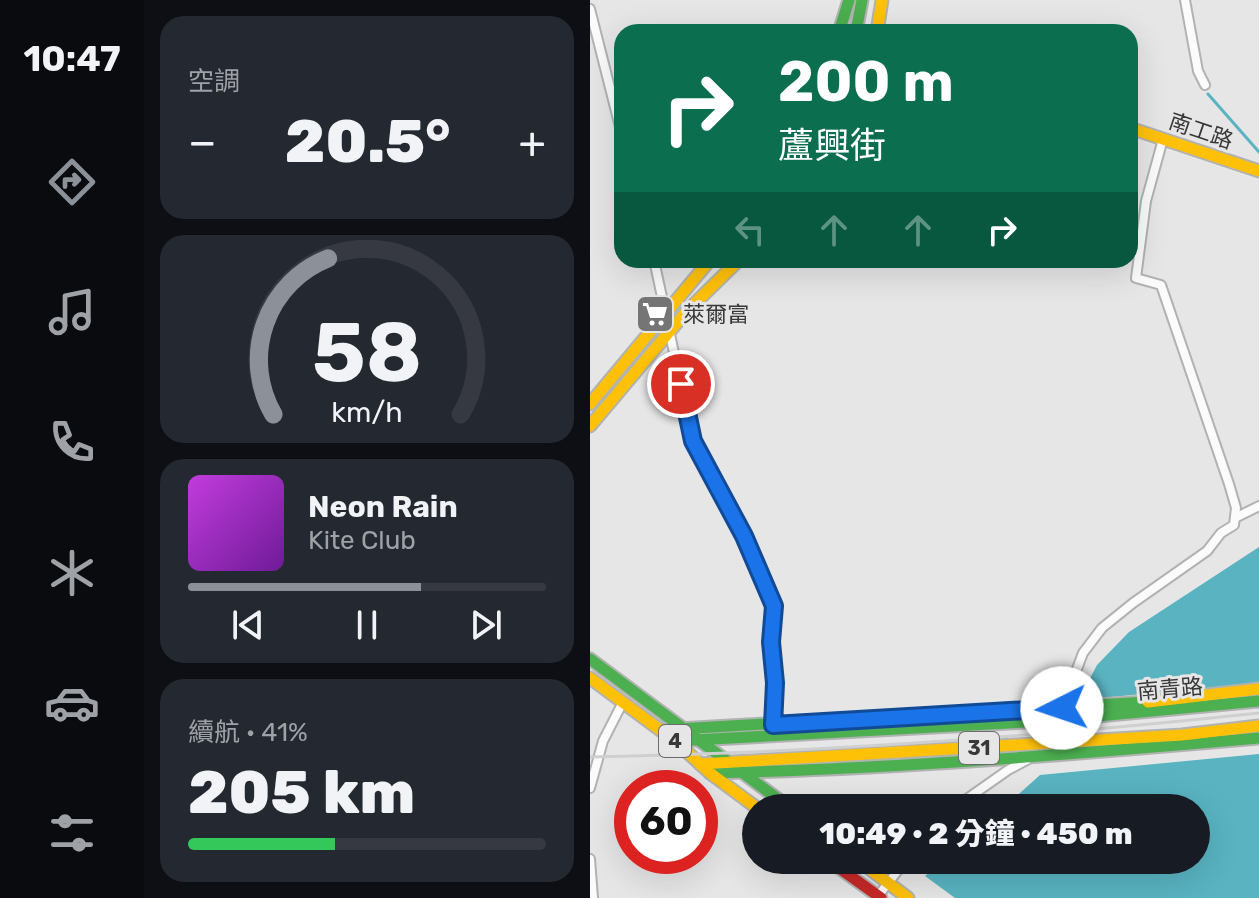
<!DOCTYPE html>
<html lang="zh-TW">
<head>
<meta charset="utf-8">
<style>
  :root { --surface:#171b24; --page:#242831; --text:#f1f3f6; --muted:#9ea1a6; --line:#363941; --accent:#8c9099 }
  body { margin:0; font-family:Rubik,"Noto Sans TC",sans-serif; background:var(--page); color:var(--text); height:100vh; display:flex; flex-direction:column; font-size:30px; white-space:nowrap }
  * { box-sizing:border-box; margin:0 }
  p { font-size:26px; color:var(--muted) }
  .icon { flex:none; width:44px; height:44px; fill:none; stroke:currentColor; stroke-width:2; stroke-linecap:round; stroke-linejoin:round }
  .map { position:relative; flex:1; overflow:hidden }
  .sheet { display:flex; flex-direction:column; gap:16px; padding:16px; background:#0d0f14; width:446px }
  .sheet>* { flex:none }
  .banner { position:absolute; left:24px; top:24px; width:524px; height:244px; border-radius:24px; box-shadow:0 8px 32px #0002; background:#0b6e4f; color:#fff; overflow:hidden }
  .speed { position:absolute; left:24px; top:770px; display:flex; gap:16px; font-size:40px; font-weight:700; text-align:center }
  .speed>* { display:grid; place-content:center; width:104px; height:104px; border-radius:50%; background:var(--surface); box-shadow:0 8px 32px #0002; line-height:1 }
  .speed .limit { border:12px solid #d22; background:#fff; color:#111 }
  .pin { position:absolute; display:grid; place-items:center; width:68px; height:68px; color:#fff; margin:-34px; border:4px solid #fff; border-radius:50%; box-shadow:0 2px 8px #0007 }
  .me { position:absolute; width:88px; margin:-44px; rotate:266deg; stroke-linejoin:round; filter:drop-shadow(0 0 6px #0008) }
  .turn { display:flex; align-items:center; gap:28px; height:168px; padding:0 32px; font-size:36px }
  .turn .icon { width:104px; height:104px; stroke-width:2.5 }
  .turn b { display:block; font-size:56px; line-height:68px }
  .lanes { display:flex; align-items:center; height:76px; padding:0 32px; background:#0003; justify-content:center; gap:40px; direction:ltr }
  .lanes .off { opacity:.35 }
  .big { font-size:60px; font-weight:800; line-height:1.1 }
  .sheet .card { flex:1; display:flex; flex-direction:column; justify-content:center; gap:12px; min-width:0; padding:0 28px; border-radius:24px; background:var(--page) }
  .sheet .dial { align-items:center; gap:0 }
  .dial svg { height:208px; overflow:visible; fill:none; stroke:var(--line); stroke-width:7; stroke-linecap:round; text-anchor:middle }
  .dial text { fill:var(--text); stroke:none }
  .song { display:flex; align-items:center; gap:24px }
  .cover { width:96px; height:96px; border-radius:12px; background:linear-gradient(135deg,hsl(290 70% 55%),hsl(280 70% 35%)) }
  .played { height:8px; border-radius:4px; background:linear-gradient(90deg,var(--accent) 65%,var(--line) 65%) }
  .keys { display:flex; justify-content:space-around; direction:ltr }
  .heat { display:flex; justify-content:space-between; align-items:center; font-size:44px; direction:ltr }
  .charge { height:12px; border-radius:6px; background:linear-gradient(90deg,#34c759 41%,var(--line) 0) }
  .trip { position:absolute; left:152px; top:794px; width:468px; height:80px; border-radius:40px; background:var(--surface); box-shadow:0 8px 32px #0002; font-weight:800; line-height:80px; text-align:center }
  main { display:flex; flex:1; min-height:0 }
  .tabs { display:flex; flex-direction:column; width:144px; justify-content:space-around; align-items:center; background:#090b0e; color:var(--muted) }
  .tabs .icon { width:56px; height:56px }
  .tabs .on { color:var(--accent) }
  .tabs b { font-size:36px; color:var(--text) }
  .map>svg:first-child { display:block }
  .water { fill:#59b3c1 }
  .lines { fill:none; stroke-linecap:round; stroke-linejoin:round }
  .stream { stroke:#59b3c1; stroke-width:3 }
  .street-casing { stroke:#b1b2b2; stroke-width:12 }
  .fast-casing { stroke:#b1b2b2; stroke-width:15 }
  .slow-casing { stroke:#b1b2b2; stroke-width:15 }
  .jam-casing { stroke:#b1b2b2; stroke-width:15 }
  .street { stroke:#fbfbfb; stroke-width:8 }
  .fast { stroke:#4caf50; stroke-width:11 }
  .slow { stroke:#ffc107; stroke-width:11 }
  .jam { stroke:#c62828; stroke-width:11 }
  .rail { stroke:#cfcfcf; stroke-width:3 }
  .route-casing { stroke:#114b97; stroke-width:20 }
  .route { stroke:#1a73e8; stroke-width:14 }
  .labels { text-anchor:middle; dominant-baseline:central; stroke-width:6; stroke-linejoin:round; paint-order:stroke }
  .shield { fill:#e6e6e7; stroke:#6c6c6d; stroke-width:2 }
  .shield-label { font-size:20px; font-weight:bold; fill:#383839 }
  .street-label { font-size:22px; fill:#383839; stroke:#e6e6e7 }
  .poi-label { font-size:22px; fill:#383839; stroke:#e6e6e7; text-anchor:start }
</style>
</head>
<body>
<main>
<nav class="tabs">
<b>10:47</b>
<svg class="icon on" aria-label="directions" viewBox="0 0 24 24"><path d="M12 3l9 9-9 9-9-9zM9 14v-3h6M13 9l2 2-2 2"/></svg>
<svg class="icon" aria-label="music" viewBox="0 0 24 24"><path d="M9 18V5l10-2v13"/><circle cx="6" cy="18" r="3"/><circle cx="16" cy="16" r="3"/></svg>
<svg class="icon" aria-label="phone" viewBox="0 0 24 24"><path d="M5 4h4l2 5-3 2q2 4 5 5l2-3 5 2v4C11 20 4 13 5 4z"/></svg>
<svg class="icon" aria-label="climate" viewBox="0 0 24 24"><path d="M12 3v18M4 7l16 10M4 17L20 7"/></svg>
<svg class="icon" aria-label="car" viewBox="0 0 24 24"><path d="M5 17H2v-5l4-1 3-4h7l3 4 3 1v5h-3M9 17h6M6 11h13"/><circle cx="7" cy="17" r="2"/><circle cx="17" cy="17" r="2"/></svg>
<svg class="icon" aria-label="filters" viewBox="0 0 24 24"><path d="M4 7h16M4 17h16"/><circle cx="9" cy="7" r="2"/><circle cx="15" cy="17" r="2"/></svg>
</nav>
<section class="sheet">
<div class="card"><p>空調</p>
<div class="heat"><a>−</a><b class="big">20.5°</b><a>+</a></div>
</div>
<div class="card dial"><svg viewBox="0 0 100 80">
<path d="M14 69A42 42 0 1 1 86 69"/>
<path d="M14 69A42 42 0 0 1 35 9" stroke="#8c9099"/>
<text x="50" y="56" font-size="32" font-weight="700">58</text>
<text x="50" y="72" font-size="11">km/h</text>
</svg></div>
<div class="card">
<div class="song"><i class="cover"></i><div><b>Neon Rain</b><p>Kite Club</p></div></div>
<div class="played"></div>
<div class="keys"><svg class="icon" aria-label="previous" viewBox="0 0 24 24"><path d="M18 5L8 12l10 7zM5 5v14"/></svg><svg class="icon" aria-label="pause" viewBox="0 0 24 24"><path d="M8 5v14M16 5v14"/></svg><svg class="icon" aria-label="next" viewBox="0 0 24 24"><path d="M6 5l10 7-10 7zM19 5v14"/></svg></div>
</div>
<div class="card"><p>續航 · 41%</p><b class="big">205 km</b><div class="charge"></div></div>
</section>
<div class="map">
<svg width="669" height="898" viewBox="0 0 669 898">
  <rect width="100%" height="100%" fill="#e6e6e7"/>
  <!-- water -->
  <g class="water">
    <polygon points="669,547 669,683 489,700 507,665 539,632"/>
    <polygon points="669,754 669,898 365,898 335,876 354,860 606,860 606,808 413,808 450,775"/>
  </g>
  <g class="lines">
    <!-- stream -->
    <polyline class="stream" points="618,94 669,152"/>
    <!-- street casing -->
    <g class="street-casing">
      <g id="street">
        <polyline points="595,0 608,71 615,85"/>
        <polyline points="0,9 32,135"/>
        <polyline points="64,260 103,441 154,536 184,606 181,642 185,683 183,725"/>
        <polyline points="647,517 669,506"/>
        <polyline points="451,745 468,719 493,653 512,628 543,603 617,551 631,533 644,525 646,508 639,484 571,285 546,278 556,201 573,139"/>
        <polyline points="0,788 13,741 33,702"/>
        <polyline points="364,808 418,770 437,760"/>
        <polyline points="0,859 3,898"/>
        <polyline points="288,896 316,860"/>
      </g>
    </g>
    <!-- fast casing -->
    <g class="fast-casing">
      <g id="fast">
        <polyline points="249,32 259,0"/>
        <polyline points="266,32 272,0"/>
        <polyline points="0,659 200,808"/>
        <polyline points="71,730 558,702"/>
        <polyline points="85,741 454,721 669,701"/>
        <path d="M120 773C304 769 486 754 669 738"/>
      </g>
    </g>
    <!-- slow casing -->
    <g class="slow-casing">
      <g id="slow">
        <polyline points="287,32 292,0"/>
        <polyline points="540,128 669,171"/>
        <polyline points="0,404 120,260"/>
        <polyline points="0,426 96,312 149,260"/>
        <polyline points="0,678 85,741 120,773 167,808"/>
        <polyline points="558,702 669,689"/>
        <polyline points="110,764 592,735 669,726"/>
        <polyline points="268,860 318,898"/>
      </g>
    </g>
    <!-- jam casing -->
    <g class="jam-casing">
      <polyline id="jam" points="238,860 291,898"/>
    </g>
    <!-- street -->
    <use href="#street" class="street"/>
    <!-- fast -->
    <use href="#fast" class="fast"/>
    <!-- slow -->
    <use href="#slow" class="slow"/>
    <!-- jam -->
    <use href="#jam" class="jam"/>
    <!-- rail -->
    <path class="rail" d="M0 757C224 753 446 737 669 713"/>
  </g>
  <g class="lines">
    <!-- route casing -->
    <g class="route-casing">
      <polyline id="route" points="91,384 103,441 154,536 184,606 181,642 185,683 183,725 472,708"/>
    </g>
    <!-- route -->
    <use href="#route" class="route"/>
  </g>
  <!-- icons -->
  <defs>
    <g id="supermarket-square" transform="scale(2)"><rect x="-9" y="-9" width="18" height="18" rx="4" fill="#757576" stroke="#e6e6e7"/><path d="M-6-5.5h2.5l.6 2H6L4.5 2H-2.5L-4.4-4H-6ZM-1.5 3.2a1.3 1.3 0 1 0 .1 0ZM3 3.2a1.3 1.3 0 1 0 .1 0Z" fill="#fff"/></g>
  </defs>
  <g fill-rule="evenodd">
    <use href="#supermarket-square" x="65" y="314"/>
  </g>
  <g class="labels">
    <!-- shield labels -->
    <g class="shield">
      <rect x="69" y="725" width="32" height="32" rx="6"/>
      <rect x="369" y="732" width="40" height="32" rx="6"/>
    </g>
    <g class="shield-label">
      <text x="85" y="741">4</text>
      <text x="389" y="748">31</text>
    </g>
    <!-- street labels -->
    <g class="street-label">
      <text transform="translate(611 131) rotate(19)">南工路</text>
      <text transform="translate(580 689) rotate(-5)">南青路</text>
    </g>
    <!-- poi labels -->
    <g class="poi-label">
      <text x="93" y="314">萊爾富</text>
    </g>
  </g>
</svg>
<div class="speed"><div class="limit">60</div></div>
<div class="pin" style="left:91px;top:384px;background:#d93025"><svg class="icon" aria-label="arrive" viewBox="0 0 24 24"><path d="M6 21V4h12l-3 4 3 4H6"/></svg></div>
<svg class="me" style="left:472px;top:708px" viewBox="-20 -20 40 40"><circle r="19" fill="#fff"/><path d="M0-13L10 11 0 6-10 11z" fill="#1a73e8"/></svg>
<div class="trip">10:49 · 2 分鐘 · 450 m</div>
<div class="banner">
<div class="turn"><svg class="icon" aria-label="right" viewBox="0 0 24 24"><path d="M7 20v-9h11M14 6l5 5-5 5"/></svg><div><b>200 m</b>蘆興街</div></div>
<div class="lanes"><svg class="icon off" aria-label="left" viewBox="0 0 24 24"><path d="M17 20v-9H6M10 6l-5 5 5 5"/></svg><svg class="icon off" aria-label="ahead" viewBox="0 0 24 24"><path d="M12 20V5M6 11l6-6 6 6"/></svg><svg class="icon off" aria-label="ahead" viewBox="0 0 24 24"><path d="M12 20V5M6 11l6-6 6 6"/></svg><svg class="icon" aria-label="right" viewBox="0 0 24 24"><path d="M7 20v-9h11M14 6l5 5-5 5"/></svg></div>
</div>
</div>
</main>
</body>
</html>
